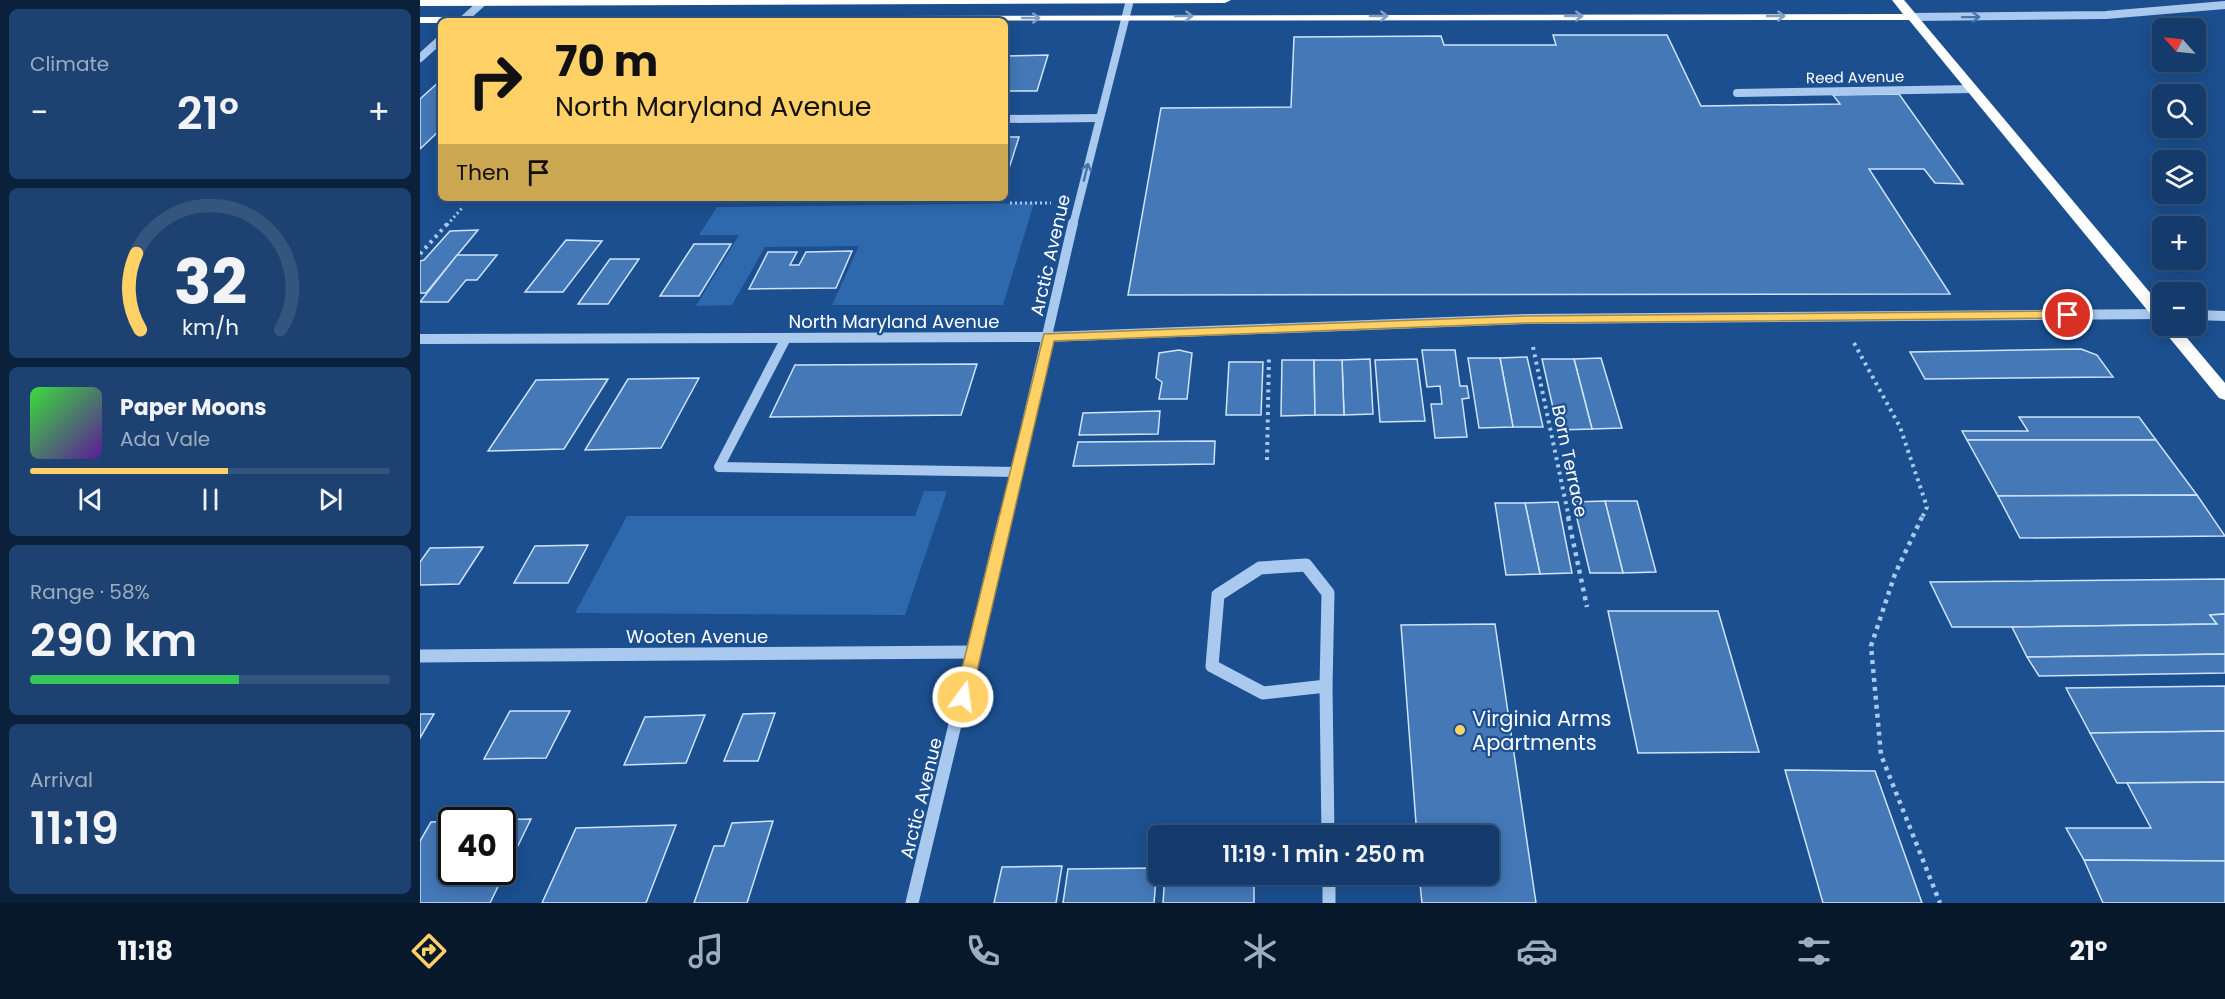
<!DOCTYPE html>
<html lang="en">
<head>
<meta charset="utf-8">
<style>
  :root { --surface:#143b6b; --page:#1d4271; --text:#f1f3f6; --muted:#9dadc1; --line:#33557e; --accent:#ffd166 }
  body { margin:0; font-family:Poppins,sans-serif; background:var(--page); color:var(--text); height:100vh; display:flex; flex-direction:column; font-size:22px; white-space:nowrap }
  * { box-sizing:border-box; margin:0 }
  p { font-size:20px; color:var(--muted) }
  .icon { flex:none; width:33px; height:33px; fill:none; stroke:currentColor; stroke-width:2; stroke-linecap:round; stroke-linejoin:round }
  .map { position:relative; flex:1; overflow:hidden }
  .panel { display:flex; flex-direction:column; gap:9px; padding:9px; background:#0b203b; width:420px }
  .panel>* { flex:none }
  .guide { position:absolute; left:18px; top:18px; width:570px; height:183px; border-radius:9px; box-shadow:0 3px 15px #0003,0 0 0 2px var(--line); background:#ffd166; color:#111; overflow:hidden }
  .needle { width:39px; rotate:297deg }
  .controls { position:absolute; left:1732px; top:18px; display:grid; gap:12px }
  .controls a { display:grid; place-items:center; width:54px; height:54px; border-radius:9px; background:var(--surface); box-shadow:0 3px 15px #0003,0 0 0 2px var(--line); font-size:30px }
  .speed { position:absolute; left:18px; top:807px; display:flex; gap:12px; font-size:30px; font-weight:700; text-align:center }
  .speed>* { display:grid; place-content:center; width:78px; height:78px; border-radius:50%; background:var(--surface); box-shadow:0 3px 15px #0003,0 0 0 2px var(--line); line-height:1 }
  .speed .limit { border:3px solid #111; border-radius:9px; background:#fff; color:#111 }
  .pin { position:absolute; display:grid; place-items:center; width:51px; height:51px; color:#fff; margin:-26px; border:3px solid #fff; border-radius:50%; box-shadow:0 2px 6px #0007 }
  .me { position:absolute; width:66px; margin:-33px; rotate:14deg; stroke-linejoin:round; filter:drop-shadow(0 0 4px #0008) }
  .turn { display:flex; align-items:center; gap:21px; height:126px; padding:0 18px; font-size:27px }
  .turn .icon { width:78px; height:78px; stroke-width:2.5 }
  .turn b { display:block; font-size:42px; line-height:51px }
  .then { display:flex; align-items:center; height:57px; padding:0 18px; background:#0003; gap:12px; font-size:22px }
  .big { font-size:45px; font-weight:600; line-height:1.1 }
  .panel .card { flex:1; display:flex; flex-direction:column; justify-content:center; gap:9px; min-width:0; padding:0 21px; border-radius:9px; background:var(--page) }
  .panel .dial { align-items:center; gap:0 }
  .dial svg { height:156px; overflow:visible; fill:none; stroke:var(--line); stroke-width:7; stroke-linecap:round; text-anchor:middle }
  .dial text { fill:var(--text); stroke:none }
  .song { display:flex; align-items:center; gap:18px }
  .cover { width:72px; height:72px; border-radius:9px; background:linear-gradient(135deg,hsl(120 70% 55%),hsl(270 70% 35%)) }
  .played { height:6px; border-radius:3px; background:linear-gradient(90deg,var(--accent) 55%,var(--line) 55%) }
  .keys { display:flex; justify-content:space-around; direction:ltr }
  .heat { display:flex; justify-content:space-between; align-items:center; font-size:33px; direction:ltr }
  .charge { height:9px; border-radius:4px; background:linear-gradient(90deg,#34c759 58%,var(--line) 0) }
  .trip { position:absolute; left:728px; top:825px; width:351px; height:60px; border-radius:9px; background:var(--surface); box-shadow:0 3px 15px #0003,0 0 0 2px var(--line); font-weight:600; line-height:60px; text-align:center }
  .dock { display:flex; height:96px; justify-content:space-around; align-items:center; background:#08182b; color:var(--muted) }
  .dock .icon { width:42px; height:42px }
  .dock .on { color:var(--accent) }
  .dock b { font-size:27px; color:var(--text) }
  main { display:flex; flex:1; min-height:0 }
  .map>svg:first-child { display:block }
  .green { fill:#2e69ad }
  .building { fill:#4478b7; stroke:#cfe3fa; stroke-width:1.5 }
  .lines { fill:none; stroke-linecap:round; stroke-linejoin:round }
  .path-far2 { stroke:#a9c9ee; stroke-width:3; stroke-dasharray:2 3; stroke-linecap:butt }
  .path-far1 { stroke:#a9c9ee; stroke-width:4; stroke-dasharray:3 4.5; stroke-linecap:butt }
  .path { stroke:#a9c9ee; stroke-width:4.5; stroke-dasharray:4 5; stroke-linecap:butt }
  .minor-far2 { stroke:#a9c9ee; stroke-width:8 }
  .minor-far1 { stroke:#a9c9ee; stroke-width:10 }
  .minor { stroke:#a9c9ee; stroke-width:13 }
  .highway { fill:#fff; fill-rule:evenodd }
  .oneway { stroke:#829ec1 }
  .oneway2 { stroke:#4674ac }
  .route { fill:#ffd166; stroke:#a68842; stroke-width:1.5 }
  .poi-dot { fill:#ffd166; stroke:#1b4f8f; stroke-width:2 }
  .labels { text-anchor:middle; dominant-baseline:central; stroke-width:4.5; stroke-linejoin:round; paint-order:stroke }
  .far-street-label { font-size:15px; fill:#fff; stroke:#1b4f8f }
  .street-label { font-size:18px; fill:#fff; stroke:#1b4f8f }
  .near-poi-label { font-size:21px; fill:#fff; stroke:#1b4f8f; text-anchor:start }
</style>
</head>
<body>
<main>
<section class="panel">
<div class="card"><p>Climate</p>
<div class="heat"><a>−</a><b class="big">21°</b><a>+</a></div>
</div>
<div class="card dial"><svg viewBox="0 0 100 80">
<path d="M14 69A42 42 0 1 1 86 69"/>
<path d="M14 69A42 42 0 0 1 12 30" stroke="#ffd166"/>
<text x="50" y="56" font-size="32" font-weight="700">32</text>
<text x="50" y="72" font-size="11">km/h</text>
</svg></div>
<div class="card">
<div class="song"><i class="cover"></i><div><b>Paper Moons</b><p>Ada Vale</p></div></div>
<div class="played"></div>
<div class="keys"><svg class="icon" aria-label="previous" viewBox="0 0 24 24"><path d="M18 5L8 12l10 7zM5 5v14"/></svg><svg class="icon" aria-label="pause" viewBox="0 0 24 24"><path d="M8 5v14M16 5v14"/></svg><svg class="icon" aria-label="next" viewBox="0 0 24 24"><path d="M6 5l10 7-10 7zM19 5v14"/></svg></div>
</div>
<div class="card"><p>Range · 58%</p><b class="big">290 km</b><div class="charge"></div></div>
<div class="card"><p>Arrival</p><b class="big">11:19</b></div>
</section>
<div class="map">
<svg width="1805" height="903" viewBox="0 0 1805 903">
  <rect width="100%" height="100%" fill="#1b4f8f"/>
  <!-- green -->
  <g class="green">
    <polygon points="614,203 583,305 412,305 439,246 345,247 312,305 276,306 319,235 279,235 297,207"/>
    <polygon points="504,491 527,491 485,615 155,613 207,516 495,516"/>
  </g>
  <!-- building -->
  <g class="building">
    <polygon points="1133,35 1247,35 1281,106 1420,104 1413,95 1479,94 1543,184 1515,183 1504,169 1449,169 1530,294 708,295 741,108 871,107 874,37 1021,36 1024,45 1136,45"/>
    <polygon points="628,55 617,91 585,91 585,56"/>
    <polygon points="21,80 21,129 0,149 0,99"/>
    <polygon points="585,137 599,137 585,181"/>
    <polygon points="58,230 6,293 0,293 0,261 4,260 30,231"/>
    <polygon points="146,240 182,241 143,292 105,292"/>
    <polygon points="274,244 311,244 279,296 240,296"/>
    <polygon points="432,251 416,288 329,289 348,252 377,252 370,265 379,265 386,252"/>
    <polygon points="37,255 77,255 57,280 46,280 28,302 0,302"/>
    <polygon points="190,259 219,259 188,304 158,304"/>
    <polygon points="1661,349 1677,355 1693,377 1505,379 1490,352"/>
    <polygon points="759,350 772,353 767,399 739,399 742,382 736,378 739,353"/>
    <polygon points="1002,350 1035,350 1040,386 1047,386 1049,398 1042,399 1047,437 1015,438 1011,404 1022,404 1020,386 1007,387"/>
    <polygon points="1107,357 1123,427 1093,427 1080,358"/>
    <polygon points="1048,358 1080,358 1093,427 1059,428"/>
    <polygon points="1181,358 1202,428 1172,429 1154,359"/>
    <polygon points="950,359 953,414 924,415 922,360"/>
    <polygon points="997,359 1005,421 960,422 955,360"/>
    <polygon points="1122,359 1154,359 1172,429 1138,430"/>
    <polygon points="862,360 894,360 895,415 861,416"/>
    <polygon points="894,360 922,360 924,415 895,415"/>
    <polygon points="809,362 843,362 841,415 806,415"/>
    <polygon points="557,364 541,415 350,417 375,365"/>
    <polygon points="279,378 241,448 165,450 208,379"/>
    <polygon points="188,379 144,449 68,451 116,380"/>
    <polygon points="740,411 738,434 659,435 663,413"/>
    <polygon points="1599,417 1719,417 1736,440 1547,440 1542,431 1608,431"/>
    <polygon points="1547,440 1736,440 1777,495 1578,496"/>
    <polygon points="795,441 794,464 653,466 658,442"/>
    <polygon points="1777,495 1805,536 1600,538 1578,496"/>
    <polygon points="1185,501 1217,501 1236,572 1203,573"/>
    <polygon points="1185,501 1203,573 1170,573 1153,502"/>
    <polygon points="1138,502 1152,573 1120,574 1105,503"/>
    <polygon points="1075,503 1105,503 1120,574 1086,575"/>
    <polygon points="168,545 148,583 94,583 115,546"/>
    <polygon points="63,547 39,584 0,585 0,562 10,548"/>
    <polygon points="1805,579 1805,614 1790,615 1797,624 1592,627 1532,627 1510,582"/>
    <polygon points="1188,611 1298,611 1339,752 1218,753"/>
    <polygon points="1805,614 1805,654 1607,657 1592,627 1797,624 1790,615"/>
    <polygon points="1075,624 1116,903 1002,903 999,874 1068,874 1068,836 997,836 981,625"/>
    <polygon points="1805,654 1805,673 1619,676 1607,657"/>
    <polygon points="1805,686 1805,731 1670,733 1646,688"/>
    <polygon points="90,711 150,711 126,758 64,759"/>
    <polygon points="355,713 338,761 304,761 323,714"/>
    <polygon points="0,714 14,714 0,738"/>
    <polygon points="285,715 266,763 204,765 225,717"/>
    <polygon points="1805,731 1805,782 1697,783 1670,733"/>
    <polygon points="1365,770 1455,771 1502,903 1403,903"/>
    <polygon points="1805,782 1805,861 1664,860 1646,828 1731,828 1707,783"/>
    <polygon points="111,819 70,903 0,903 0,841 11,822 32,821 32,872 82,872 82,820 66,820"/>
    <polygon points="353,821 327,903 274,903 294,846 304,846 312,823"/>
    <polygon points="256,825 226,903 122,903 156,828"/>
    <polygon points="1664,860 1805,861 1805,903 1683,903"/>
    <polygon points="642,866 636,903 574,903 582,867"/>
    <polygon points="737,868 734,903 643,903 648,869"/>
    <polygon points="745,874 834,874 834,903 743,903"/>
  </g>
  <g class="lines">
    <!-- path-far2 -->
    <g class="path-far2">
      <polyline points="590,203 631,203"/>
      <polyline points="27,225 42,208"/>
    </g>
    <!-- path-far1 -->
    <g class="path-far1">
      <polyline points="0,254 28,223"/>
      <polyline points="1434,343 1480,427 1507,507 1502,518"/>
      <polyline points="1113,347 1149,518"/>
      <polyline points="847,460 849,355"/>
    </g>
    <!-- path -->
    <g class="path">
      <polyline points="1148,517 1167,607"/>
      <polyline points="1502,517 1475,574 1451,646 1461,755 1520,903"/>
    </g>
    <!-- minor-far2 -->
    <g class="minor-far2">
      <polyline points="1492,17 1686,15 1805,5"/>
      <polyline points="42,21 65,0"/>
      <polyline points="0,58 21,39"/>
      <polyline points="1317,93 1553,89"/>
      <polyline points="585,119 679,118"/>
      <polyline points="653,225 710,0"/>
    </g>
    <!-- minor-far1 -->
    <g class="minor-far1">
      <polyline points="1776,315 1805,316"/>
      <polyline points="366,338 299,467 596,472"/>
      <polyline points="0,339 628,337 1107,319 1743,314"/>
      <polyline points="585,518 653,223"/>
    </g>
    <!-- minor -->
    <g class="minor">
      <polygon points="886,565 908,593 906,686 843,693 792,666 798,595 840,568"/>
      <polyline points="0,656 554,652"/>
      <polyline points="906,686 908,836"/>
      <polyline points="909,874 909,903"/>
      <polyline points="492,903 585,517"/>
    </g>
    <!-- highway -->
    <g class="highway">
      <polygon points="0,0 811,0 805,3 0,6"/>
      <polygon points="1472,0 1484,0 1743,308 1743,326 1757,326 1805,383 1805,400 1799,398 1743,330 1741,326 1743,323 1737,322 1489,20 21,21 21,23 0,23 0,17 1483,14"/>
    </g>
  </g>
  <!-- one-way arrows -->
  <defs><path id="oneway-shaft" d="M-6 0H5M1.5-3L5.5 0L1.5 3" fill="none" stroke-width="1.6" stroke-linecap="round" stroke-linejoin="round" transform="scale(1.5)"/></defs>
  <g class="oneway">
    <use href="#oneway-shaft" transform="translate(764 16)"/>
    <use href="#oneway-shaft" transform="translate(959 16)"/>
    <use href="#oneway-shaft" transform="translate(1154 16)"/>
    <use href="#oneway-shaft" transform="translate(1356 16)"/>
    <use href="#oneway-shaft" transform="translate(611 18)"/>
  </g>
  <g class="oneway2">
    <use href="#oneway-shaft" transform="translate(1551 17) rotate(-1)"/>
    <use href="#oneway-shaft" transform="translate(666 172) rotate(-76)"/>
  </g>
  <!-- route -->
  <polygon class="route" points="1648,311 1652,312 1652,318 1107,323 634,341 551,697 549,702 537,702 535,697 624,334 1107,316"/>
  <!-- markers -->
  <circle class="poi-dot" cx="1040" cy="730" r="6"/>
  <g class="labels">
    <!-- far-street labels -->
    <g class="far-street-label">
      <text transform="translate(1435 77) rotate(-1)">Reed Avenue</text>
    </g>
    <!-- street labels -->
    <g class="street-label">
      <text transform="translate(630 255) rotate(-77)">Arctic Avenue</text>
      <text x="474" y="321">North Maryland Avenue</text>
      <text transform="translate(1150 461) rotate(78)">Born Terrace</text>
      <text x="277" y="636">Wooten Avenue</text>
      <text transform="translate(501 798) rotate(-76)">Arctic Avenue</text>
    </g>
    <!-- near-poi labels -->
    <g class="near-poi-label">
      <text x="1052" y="718">Virginia Arms<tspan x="1052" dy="24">Apartments</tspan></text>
    </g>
  </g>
</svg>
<div class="controls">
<a><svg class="needle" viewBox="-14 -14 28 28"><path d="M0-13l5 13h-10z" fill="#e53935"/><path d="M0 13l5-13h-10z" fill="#9dadc1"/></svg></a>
<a><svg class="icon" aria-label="search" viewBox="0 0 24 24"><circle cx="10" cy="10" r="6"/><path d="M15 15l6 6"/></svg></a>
<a><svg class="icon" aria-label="layers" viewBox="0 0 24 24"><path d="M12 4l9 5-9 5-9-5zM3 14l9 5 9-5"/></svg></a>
<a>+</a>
<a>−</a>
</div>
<div class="speed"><div class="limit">40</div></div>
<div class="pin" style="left:1648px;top:315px;background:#d93025"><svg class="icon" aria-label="arrive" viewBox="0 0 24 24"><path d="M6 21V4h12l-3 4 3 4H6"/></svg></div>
<svg class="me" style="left:543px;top:697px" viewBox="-20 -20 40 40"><circle r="17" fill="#ffd166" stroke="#fff" stroke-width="3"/><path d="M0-11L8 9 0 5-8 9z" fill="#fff"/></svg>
<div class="trip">11:19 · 1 min · 250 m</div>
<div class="guide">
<div class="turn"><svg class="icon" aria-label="right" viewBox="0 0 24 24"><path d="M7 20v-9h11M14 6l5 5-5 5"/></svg><div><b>70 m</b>North Maryland Avenue</div></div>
<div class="then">Then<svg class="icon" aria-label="arrive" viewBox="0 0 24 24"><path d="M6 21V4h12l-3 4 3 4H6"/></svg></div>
</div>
</div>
</main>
<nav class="dock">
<b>11:18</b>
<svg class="icon on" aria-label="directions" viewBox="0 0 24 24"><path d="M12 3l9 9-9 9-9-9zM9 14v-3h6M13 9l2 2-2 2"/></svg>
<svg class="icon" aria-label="music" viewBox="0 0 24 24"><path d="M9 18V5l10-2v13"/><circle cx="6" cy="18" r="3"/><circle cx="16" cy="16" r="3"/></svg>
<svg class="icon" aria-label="phone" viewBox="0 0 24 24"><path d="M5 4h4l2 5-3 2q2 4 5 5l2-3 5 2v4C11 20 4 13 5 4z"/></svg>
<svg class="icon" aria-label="climate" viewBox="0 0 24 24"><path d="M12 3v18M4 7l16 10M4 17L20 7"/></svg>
<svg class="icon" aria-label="car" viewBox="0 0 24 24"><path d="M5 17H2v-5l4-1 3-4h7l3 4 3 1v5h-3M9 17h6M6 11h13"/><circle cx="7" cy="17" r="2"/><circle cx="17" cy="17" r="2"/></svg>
<svg class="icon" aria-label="filters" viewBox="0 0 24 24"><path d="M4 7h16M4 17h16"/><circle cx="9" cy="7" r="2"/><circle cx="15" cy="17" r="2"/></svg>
<b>21°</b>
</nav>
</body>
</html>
